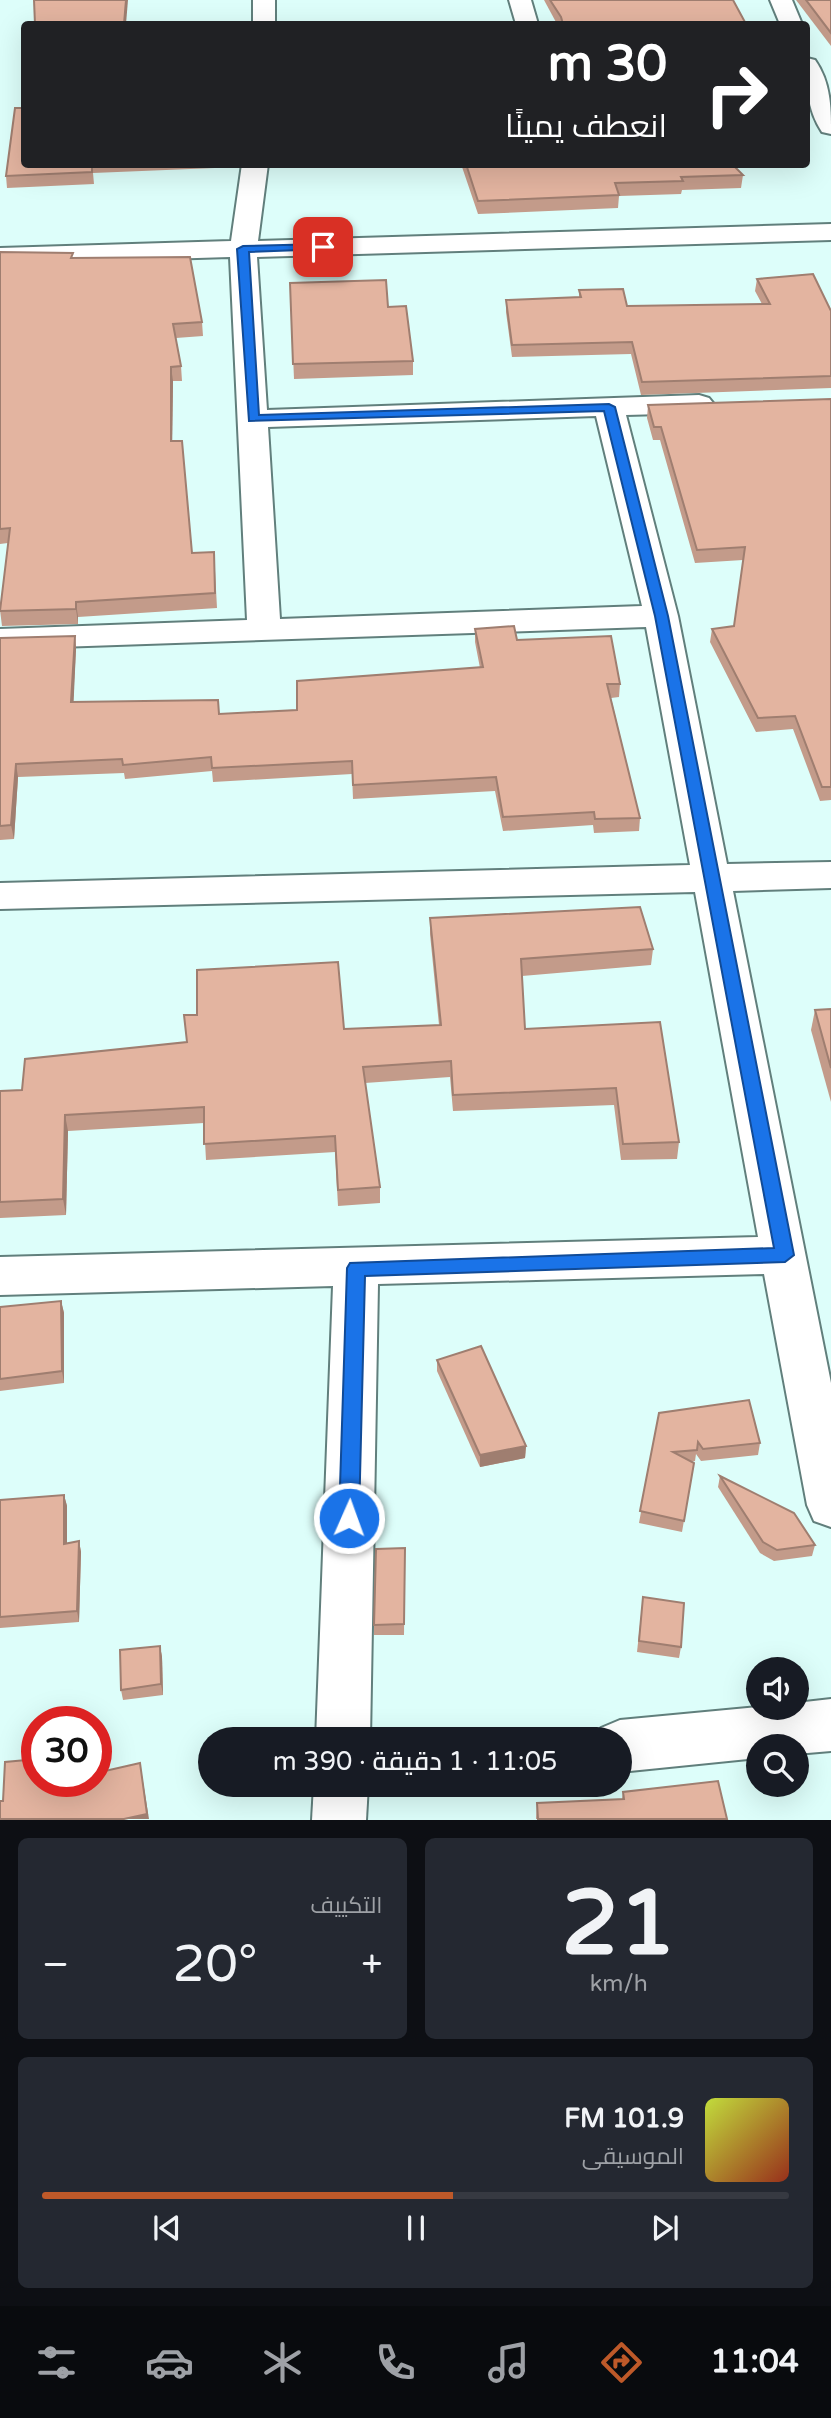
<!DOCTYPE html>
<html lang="ar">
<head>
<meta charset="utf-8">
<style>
  :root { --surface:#171b24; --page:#242831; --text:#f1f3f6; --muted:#9ea1a6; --line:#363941; --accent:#be5929 }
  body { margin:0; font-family:"Varela Round",Cairo,sans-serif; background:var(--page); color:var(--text); direction:rtl; height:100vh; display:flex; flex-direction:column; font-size:26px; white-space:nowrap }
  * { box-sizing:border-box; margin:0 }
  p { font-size:23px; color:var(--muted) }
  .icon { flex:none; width:38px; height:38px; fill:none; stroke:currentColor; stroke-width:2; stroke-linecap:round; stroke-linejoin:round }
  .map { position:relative; height:1820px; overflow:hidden; direction:ltr }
  .side { display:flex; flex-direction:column; gap:18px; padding:18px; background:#0d0f14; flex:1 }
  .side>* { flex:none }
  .top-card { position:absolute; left:21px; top:21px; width:789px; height:147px; border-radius:7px; box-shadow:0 7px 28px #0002; direction:rtl; background:#202124; color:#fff; overflow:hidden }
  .controls { position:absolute; left:746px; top:1657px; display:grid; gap:14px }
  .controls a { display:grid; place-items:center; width:63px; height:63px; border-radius:50%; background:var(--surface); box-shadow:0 7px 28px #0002; font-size:35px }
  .speed { position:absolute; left:21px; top:1706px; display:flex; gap:14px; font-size:35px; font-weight:700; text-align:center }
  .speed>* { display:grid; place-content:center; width:91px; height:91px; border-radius:50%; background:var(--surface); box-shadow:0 7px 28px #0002; line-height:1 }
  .speed .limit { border:10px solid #d22; background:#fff; color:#111 }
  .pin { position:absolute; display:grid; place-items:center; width:60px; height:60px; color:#fff; margin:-30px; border-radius:14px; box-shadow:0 4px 10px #0006 }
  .me { position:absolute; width:77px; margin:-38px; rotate:2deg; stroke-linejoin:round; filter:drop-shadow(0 0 5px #0008) }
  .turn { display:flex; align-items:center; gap:24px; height:147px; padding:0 28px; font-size:32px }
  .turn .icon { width:91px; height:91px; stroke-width:2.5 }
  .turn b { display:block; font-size:49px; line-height:60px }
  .big { font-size:52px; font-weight:600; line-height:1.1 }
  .side .tile { flex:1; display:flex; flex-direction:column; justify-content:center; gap:10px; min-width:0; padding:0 24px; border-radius:10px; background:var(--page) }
  .side .dial { align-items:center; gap:0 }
  .dial b { font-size:91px; line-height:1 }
  .song { display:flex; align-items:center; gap:21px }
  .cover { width:84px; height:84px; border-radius:10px; background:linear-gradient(135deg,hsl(70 70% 55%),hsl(10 70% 35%)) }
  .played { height:7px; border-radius:4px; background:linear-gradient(90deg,var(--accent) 55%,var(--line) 55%) }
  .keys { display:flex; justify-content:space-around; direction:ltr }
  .heat { display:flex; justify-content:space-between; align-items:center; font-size:38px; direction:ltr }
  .side .tiles { flex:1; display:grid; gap:18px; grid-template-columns:1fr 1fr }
  .tile:last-child { grid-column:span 2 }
  .trip { position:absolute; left:198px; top:1727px; width:434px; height:70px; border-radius:35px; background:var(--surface); box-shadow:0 7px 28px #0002; font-weight:600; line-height:70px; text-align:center; direction:rtl }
  .dock { display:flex; height:112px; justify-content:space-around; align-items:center; background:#090b0e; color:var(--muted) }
  .dock .icon { width:49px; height:49px }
  .dock .active { color:var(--accent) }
  .dock b { font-size:32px; color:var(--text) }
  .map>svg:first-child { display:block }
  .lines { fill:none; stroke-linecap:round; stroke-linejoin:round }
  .minor-casing { stroke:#617f7c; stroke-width:4 }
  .minor { fill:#fff; fill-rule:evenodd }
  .wall { fill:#c39b8a }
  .shaded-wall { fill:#9f7e70 }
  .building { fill:#e3b4a0; stroke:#9f7e70; stroke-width:2 }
  .route { fill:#1a73e8; stroke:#114b97; stroke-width:2 }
</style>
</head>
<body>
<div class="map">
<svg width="831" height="1820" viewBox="0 0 831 1820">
  <rect width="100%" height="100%" fill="#ddfefa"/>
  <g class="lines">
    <!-- minor casing -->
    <g class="minor-casing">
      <g id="minor">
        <rect x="253" y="0" width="22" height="24"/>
        <polygon points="509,0 531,0 538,24 516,24"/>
        <polygon points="770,0 792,0 802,24 780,24"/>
        <path d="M807 58 815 60C831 83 831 108 831 134L822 132C807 110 806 84 807 58Z"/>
        <path d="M242 164H268L258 241 831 224V240L257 257 267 410 699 395 709 398 714 404 709 410 699 413 626 415 678 616 727 864 831 862V888L733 891 831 1383V1527L814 1521 807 1505 764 1274 378 1284 370 1740H316L333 1286 0 1295V1257L758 1237 695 892 0 909V883L690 865 646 627 0 649V629L247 620 230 257 0 264V248L231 241ZM596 416 642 606 280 619 268 427Z"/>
        <polygon points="831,1699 831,1751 796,1754 796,1746 758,1746 758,1758 620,1772 620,1740 596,1740 601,1728 620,1720 758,1707 796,1708 796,1703"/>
        <polygon points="314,1785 368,1785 366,1820 312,1820"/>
      </g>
    </g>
    <!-- minor -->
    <use href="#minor" class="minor"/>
  </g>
  <!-- wall -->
  <g class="wall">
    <polygon points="544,0 733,0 746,24 557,24"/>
    <polygon points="796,0 831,0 831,46"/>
    <polygon points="24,164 240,164 239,167 93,173 94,184 7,188 6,176"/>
    <polygon points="291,164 374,164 374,165 291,167"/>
    <polygon points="461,164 732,164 743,175 741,188 682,190 681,194 619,196 618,208 478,214"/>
    <polygon points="0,252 73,258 202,322 203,336 176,338 181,366 182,381 173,381 172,441 192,553 214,552 217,608 78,617 78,624 2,626 0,610 8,543 0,544"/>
    <polygon points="757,279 831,311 831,388 641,395 631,354 512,357 506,312 506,300 579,297 579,290 627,306 762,304 755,291"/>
    <polygon points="290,283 388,307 413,361 413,375 294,379"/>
    <polygon points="831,399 831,800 820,801 793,729 756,732 710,642 712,629 734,626 743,560 695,563 660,440 653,440 647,418 648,405"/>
    <polygon points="475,629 517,640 620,684 619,697 611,698 640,818 639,831 594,833 593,825 503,831 495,791 353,799 352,774 213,782 212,771 125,779 124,773 18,777 14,839 0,840 0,638 75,636 76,649 73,702 219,714 297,710 480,668 475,642"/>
    <polygon points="430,918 653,949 651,965 522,976 525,1029 660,1022 679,1142 677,1159 621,1160 614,1105 453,1111 450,1077 365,1083 380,1187 380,1203 338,1206 335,1152 206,1160 204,1123 68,1131 66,1215 0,1218 0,1091 22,1090 344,1029 439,1025 430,934"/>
    <polygon points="831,1009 831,1102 811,1030 815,1010"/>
    <polygon points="61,1301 64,1313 64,1383 0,1391 0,1307"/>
    <polygon points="437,1360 526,1446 525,1458 480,1467 437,1371"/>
    <polygon points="659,1413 760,1443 758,1455 701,1461 696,1454 695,1461 691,1462 694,1463 682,1532 639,1523"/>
    <polygon points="720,1476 815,1545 812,1556 774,1561 760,1553 718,1487"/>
    <polygon points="64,1495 67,1506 67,1543 79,1541 81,1552 79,1622 0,1628 0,1500"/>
    <polygon points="405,1548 404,1635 374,1635 374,1625"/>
    <polygon points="643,1597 681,1647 679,1658 637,1652"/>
    <polygon points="160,1646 162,1657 163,1695 123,1700 121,1690"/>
    <polygon points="623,1792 727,1819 536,1819 537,1803 622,1799"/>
  </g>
  <!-- shaded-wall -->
  <g class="shaded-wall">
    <polygon points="126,0 128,0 126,24 124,24"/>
    <polygon points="171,367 173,381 172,456 171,441"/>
    <polygon points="76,602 78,617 78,624 76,609"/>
    <polygon points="75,636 76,649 73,715 71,702"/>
    <polygon points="16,764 18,777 14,839 11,825"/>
    <polygon points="65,1115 68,1131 66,1215 63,1199"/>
    <polygon points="61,1301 64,1313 64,1383 62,1371"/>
    <polygon points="526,1446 525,1458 480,1467 480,1455"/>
    <polygon points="64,1495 67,1506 67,1555 64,1544"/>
    <polygon points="79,1541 81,1552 79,1622 77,1611"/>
    <polygon points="160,1646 162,1657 163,1695 161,1684"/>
    <polygon points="140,1763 149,1819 124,1819"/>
  </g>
  <!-- building -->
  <g class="building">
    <polygon points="34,0 126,0 124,24 35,24"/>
    <polygon points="550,0 733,0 746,24 563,24 561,17"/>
    <polygon points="806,0 831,0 831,33"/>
    <polygon points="24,103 24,164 92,164 92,172 6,176 15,108 24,108"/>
    <polygon points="466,164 732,164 743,175 681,177 683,181 615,183 619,195 478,201"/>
    <polygon points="0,252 73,253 71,258 190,257 202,322 173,324 181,366 171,367 171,441 182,441 192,553 214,552 215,593 76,602 76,609 0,611 10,528 0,529"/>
    <polygon points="813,274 831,311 831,376 642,382 632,342 512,345 506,300 581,297 579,290 623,289 627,306 770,304 757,279"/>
    <polygon points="386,280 388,307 406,306 413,361 293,364 290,283"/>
    <polygon points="831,399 831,787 822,787 795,716 758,718 712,629 734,626 745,547 697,550 661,427 654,427 648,405"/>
    <polygon points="514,626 517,640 611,636 620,684 607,684 640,818 595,819 594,812 503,817 496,777 353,785 352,761 212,768 211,757 123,765 122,759 16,764 11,825 0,826 0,638 75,636 71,702 218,700 219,714 297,710 297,681 483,667 475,629"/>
    <polygon points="640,907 653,949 521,959 525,1029 660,1022 679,1142 623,1144 616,1088 453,1095 451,1061 363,1067 380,1187 338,1190 335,1136 204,1144 204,1107 65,1115 63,1199 0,1202 0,1091 22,1090 25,1059 187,1042 184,1015 197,1015 197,970 338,962 344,1029 441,1025 430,918"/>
    <polygon points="831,1009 831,1068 815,1010"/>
    <polygon points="61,1301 62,1371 0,1379 0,1307"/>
    <polygon points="481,1346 526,1446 480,1455 437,1360"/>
    <polygon points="749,1400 760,1443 703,1449 698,1442 697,1450 673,1452 694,1463 684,1521 640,1511 659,1413"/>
    <polygon points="720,1476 794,1513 815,1545 777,1550 763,1542"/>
    <polygon points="64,1495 64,1544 79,1541 77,1611 0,1617 0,1500"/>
    <polygon points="405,1548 404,1624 374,1625 376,1549"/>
    <polygon points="643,1597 684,1603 681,1647 639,1641"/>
    <polygon points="160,1646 161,1684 121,1690 120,1650"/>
    <polygon points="37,1759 37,1782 96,1782 96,1773 140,1763 147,1814 124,1819 0,1819 0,1801 3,1801 5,1762"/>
    <polygon points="718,1781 727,1819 538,1819 537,1803 624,1799 623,1792"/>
  </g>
  <!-- route -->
  <polygon class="route" points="323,244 327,245 327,249 249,252 259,415 609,404 615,407 668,616 794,1255 785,1262 365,1276 359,1518 356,1524 349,1527 342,1524 339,1518 347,1268 350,1263 774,1248 655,616 604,411 249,421 237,249 243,246"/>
</svg>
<div class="controls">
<a><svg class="icon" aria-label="sound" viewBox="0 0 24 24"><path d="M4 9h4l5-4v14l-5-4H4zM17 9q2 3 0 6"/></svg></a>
<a><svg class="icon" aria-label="search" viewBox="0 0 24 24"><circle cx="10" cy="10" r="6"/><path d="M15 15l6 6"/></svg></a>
</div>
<div class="speed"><div class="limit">30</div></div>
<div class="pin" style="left:323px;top:247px;background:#d93025"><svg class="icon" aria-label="arrive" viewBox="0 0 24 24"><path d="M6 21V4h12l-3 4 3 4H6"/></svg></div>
<svg class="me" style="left:349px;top:1518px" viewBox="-20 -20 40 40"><circle r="17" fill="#1a73e8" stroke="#fff" stroke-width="3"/><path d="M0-11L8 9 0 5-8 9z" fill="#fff"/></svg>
<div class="trip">11:05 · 1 دقيقة · 390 m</div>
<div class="top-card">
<div class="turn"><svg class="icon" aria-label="right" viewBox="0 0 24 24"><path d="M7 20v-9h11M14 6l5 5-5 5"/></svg><div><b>30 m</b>انعطف يمينًا</div></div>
</div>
</div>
<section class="side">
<div class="tiles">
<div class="tile dial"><b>21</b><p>km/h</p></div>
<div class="tile"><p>التكييف</p>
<div class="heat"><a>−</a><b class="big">20°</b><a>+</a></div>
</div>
<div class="tile">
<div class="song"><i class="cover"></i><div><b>101.9 FM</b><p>الموسيقى</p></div></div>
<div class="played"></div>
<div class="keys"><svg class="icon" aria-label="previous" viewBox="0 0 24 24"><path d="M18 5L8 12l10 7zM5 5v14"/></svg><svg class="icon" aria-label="pause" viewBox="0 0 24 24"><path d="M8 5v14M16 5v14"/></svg><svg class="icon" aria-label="next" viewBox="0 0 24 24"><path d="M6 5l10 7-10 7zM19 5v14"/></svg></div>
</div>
</div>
</section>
<nav class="dock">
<b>11:04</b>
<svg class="icon active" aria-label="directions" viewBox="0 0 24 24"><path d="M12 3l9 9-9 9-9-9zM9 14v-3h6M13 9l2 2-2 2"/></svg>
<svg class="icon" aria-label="music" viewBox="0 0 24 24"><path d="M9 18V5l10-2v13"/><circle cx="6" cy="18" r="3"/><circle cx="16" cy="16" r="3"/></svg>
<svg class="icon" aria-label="phone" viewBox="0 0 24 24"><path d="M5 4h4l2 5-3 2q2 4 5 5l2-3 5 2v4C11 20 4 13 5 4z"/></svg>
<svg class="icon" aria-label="climate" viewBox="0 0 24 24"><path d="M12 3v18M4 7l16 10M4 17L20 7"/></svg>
<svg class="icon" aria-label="car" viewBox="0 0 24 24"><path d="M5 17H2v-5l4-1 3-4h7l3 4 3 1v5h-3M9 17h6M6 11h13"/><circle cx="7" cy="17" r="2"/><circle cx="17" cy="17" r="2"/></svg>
<svg class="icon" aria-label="filters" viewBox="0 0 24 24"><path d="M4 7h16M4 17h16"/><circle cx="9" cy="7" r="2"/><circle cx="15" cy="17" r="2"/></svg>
</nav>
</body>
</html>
